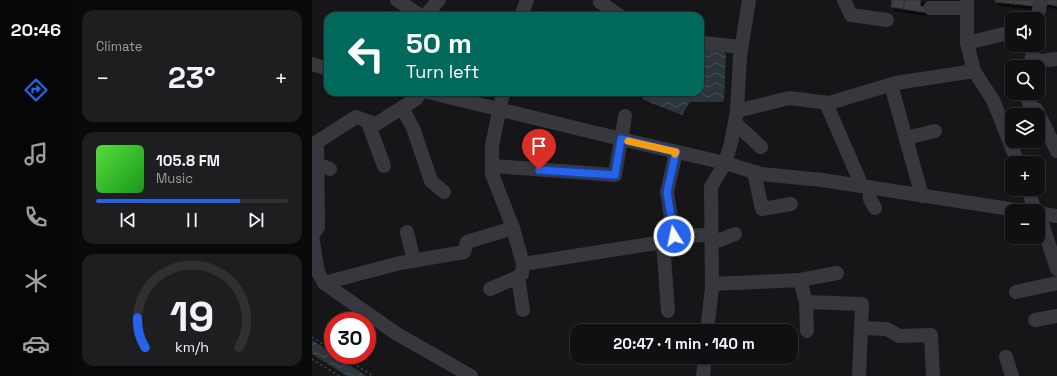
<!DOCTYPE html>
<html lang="en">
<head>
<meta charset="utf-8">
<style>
  :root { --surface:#101012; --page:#1e1e20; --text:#f1f3f6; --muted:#9c9d9f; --line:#303032; --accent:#2563eb }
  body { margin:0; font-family:"Space Grotesk",sans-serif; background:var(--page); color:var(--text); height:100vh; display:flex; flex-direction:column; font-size:15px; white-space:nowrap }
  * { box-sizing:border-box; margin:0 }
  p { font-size:13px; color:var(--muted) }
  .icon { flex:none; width:22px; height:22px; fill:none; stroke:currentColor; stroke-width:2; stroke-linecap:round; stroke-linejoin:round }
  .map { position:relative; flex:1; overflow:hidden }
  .side { display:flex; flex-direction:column; gap:10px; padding:10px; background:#09090a; width:240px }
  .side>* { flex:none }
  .banner { position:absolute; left:12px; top:12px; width:380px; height:84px; border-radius:12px; box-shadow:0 1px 3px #0004,0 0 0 1px var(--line); background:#00695c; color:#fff; overflow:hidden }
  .buttons { position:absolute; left:693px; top:12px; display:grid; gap:8px }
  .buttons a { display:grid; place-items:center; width:40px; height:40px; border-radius:8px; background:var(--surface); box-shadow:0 1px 3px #0004,0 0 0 1px var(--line); font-size:20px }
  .speed { position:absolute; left:12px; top:312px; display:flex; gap:8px; font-size:20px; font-weight:700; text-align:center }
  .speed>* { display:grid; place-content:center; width:52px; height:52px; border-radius:50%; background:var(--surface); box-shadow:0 1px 3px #0004,0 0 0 1px var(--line); line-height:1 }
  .speed .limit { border:6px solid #d22; background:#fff; color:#111 }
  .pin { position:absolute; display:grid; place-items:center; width:34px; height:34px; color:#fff; margin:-41px -17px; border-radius:50% 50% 50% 0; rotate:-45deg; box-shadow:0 0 4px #0007 }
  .pin .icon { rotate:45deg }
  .me { position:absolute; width:44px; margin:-22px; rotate:350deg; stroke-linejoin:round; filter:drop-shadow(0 0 3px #0008) }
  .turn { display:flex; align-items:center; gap:14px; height:84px; padding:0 16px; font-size:18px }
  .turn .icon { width:52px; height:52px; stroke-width:2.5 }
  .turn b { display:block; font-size:28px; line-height:34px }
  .big { font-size:30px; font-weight:600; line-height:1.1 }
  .side .card { flex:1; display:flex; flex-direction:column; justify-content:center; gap:6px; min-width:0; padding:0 14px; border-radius:12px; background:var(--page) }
  .side .dial { align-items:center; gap:0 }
  .dial svg { height:104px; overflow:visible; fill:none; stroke:var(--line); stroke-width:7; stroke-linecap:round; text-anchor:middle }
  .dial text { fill:var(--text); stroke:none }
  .song { display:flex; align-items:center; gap:12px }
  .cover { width:48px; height:48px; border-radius:6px; background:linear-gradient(135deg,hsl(110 70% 55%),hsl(120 70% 35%)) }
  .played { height:4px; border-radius:2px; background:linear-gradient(90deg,var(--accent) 75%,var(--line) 75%) }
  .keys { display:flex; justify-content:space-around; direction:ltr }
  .heat { display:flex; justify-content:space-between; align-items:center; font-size:22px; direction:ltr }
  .trip { position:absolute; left:258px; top:324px; width:228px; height:40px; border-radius:12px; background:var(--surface); box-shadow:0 1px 3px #0004,0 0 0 1px var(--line); font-weight:600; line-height:40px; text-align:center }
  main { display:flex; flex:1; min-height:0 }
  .menu { display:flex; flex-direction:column; width:72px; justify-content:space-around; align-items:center; background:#060607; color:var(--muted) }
  .menu .icon { width:28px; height:28px }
  .menu .selected { color:var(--accent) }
  .menu b { font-size:18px; color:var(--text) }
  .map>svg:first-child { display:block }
  .water { fill:url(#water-waves) }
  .building { fill:#404145; stroke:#303034; filter:url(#shadow) }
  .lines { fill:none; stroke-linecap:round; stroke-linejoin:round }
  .path { stroke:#3d3f44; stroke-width:2; stroke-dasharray:2 3; stroke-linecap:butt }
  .minor { stroke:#37383d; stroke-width:14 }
  .route-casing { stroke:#184099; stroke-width:10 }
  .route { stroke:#2563eb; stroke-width:7 }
  .slow { stroke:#f59e0b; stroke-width:7 }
</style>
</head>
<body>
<main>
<nav class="menu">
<b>20:46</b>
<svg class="icon selected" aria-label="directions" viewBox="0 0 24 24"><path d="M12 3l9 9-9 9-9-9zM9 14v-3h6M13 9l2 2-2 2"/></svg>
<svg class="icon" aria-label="music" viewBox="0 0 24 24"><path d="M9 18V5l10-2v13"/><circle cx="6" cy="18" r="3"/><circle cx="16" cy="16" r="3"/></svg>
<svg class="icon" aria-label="phone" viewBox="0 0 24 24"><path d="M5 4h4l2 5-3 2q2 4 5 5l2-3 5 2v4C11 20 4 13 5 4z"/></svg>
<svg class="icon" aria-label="climate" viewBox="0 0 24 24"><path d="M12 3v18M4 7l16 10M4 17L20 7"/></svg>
<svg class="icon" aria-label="car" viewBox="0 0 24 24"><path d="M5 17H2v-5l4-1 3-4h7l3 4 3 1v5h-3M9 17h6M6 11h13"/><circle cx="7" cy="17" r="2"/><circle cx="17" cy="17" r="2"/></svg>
</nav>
<section class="side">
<div class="card"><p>Climate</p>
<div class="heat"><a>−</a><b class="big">23°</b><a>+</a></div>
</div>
<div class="card">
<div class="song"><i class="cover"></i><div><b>105.8 FM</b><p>Music</p></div></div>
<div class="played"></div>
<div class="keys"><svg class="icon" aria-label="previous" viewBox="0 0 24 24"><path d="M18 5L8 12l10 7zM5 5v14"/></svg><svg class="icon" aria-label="pause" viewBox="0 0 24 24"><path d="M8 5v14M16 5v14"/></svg><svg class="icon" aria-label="next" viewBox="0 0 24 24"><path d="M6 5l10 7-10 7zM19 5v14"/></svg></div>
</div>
<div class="card dial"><svg viewBox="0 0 100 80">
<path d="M14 69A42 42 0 1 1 86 69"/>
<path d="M14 69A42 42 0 0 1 8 46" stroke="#2563eb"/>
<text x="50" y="56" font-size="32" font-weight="700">19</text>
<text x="50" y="72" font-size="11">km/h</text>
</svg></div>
</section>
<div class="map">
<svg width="745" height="376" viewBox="0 0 745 376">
  <defs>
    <pattern id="water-waves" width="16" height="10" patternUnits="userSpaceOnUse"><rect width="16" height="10" fill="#2c353c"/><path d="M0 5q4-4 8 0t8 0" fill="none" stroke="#485056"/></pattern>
    <filter id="shadow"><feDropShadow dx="3.5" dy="3.5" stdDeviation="0" flood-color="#0009"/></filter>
  </defs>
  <rect width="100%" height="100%" fill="#161618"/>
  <!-- water -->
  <g class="water">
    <polygon points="388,50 411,52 414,54 412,100 410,102 378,102 370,115 332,100 328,92 388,92"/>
    <polygon points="0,340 54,376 35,376 0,354"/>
  </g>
  <!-- building -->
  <g class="building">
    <polygon points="580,0 593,0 591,9 579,7"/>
    <polygon points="593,0 609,0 608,6 617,8 616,13 591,9"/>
    <polygon points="683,0 702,0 702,4 683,2"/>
    <polygon points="702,0 723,0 722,6 702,4"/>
    <polygon points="731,0 745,0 745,6 730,3"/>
  </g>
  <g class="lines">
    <!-- path -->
    <g class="path">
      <polyline points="0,337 21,351"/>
      <polyline points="28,355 61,376"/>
      <polyline points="0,359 27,376"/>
    </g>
    <!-- minor -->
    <g class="minor">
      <polyline points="85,0 109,16"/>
      <polyline points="532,0 539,15 575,20"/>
      <polyline points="655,0 655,43 662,71 681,100 706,163"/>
      <polyline points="288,2 308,16"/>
      <polyline points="618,8 655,8"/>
      <polyline points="113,16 127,0"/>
      <polyline points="209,16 215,0"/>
      <polyline points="725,19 729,0"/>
      <polyline points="655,43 700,32"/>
      <polyline points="388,45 391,43 429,47"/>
      <polyline points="719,62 745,59"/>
      <polyline points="0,64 16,69"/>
      <polyline points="719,67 721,45"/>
      <polyline points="579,85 610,196"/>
      <polyline points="109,92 104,99 64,124 44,117 5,142 6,227 0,236 6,272 12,283 85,334 159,376"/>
      <polyline points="116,92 309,139 413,163 449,174 510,180 711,211"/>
      <polyline points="191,92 180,146 180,174 201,228 211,264 351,242 358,236 400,235"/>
      <polyline points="714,93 713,94 721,111 724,109 745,151"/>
      <polyline points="514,103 550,186"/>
      <polyline points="90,108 101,128 119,181 132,192"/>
      <polyline points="425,111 477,98 517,103 584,83 662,71"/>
      <polyline points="56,123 72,166"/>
      <polyline points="423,123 449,147"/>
      <polyline points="594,138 623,131"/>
      <polyline points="5,164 18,169"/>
      <polyline points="181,166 303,175 313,116"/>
      <polyline points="442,172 450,209 479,204"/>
      <polyline points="557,187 558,199 563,208"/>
      <polyline points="716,189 723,211"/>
      <polyline points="726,213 745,216"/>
      <polyline points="726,215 729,220 745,269"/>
      <polyline points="95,232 102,261"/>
      <polyline points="362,236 355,192 364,152"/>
      <polyline points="400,241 408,240 423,234"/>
      <polyline points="351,242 356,311"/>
      <polyline points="488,280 525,273"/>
      <polyline points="12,283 88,263 152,252 155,242 201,228"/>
      <polyline points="400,284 488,280 494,302 550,304 547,376"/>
      <polyline points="178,289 206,277"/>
      <polyline points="704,292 745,283"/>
      <polyline points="494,302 495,331"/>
      <polyline points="211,310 206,277 210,274 211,264"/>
      <polyline points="723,320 745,316"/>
      <polyline points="549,328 575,329 587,336 619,335 621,376"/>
      <polyline points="395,331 400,288 399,187 413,163 419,143 425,111 428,57 437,0"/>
      <polyline points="694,357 700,376"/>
      <polyline points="391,376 393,357"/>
    </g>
  </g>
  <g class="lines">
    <!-- route casing -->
    <g class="route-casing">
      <polyline id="route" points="227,170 303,175 309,139 364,152 355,192 362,236"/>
    </g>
    <!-- route -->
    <use href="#route" class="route"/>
    <!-- slow -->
    <polyline class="slow" points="316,141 364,152 363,154"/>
  </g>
</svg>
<div class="buttons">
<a><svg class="icon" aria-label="sound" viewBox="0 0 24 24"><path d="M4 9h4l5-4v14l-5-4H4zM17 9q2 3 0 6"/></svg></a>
<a><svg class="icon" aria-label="search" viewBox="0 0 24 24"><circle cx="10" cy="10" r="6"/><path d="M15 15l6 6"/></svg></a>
<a><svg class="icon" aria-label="layers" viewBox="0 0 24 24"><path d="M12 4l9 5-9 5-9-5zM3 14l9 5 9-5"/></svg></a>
<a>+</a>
<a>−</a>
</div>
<div class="speed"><div class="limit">30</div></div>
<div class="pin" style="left:227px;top:170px;background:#d93025"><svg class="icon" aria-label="arrive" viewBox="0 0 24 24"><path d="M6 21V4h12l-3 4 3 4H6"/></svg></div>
<svg class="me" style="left:362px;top:236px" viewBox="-20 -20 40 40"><circle r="17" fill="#2563eb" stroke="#fff" stroke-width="3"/><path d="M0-11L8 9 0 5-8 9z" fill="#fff"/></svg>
<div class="trip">20:47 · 1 min · 140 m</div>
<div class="banner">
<div class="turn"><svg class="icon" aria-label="left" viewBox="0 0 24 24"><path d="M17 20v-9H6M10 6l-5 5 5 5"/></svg><div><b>50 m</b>Turn left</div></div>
</div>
</div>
</main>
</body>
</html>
